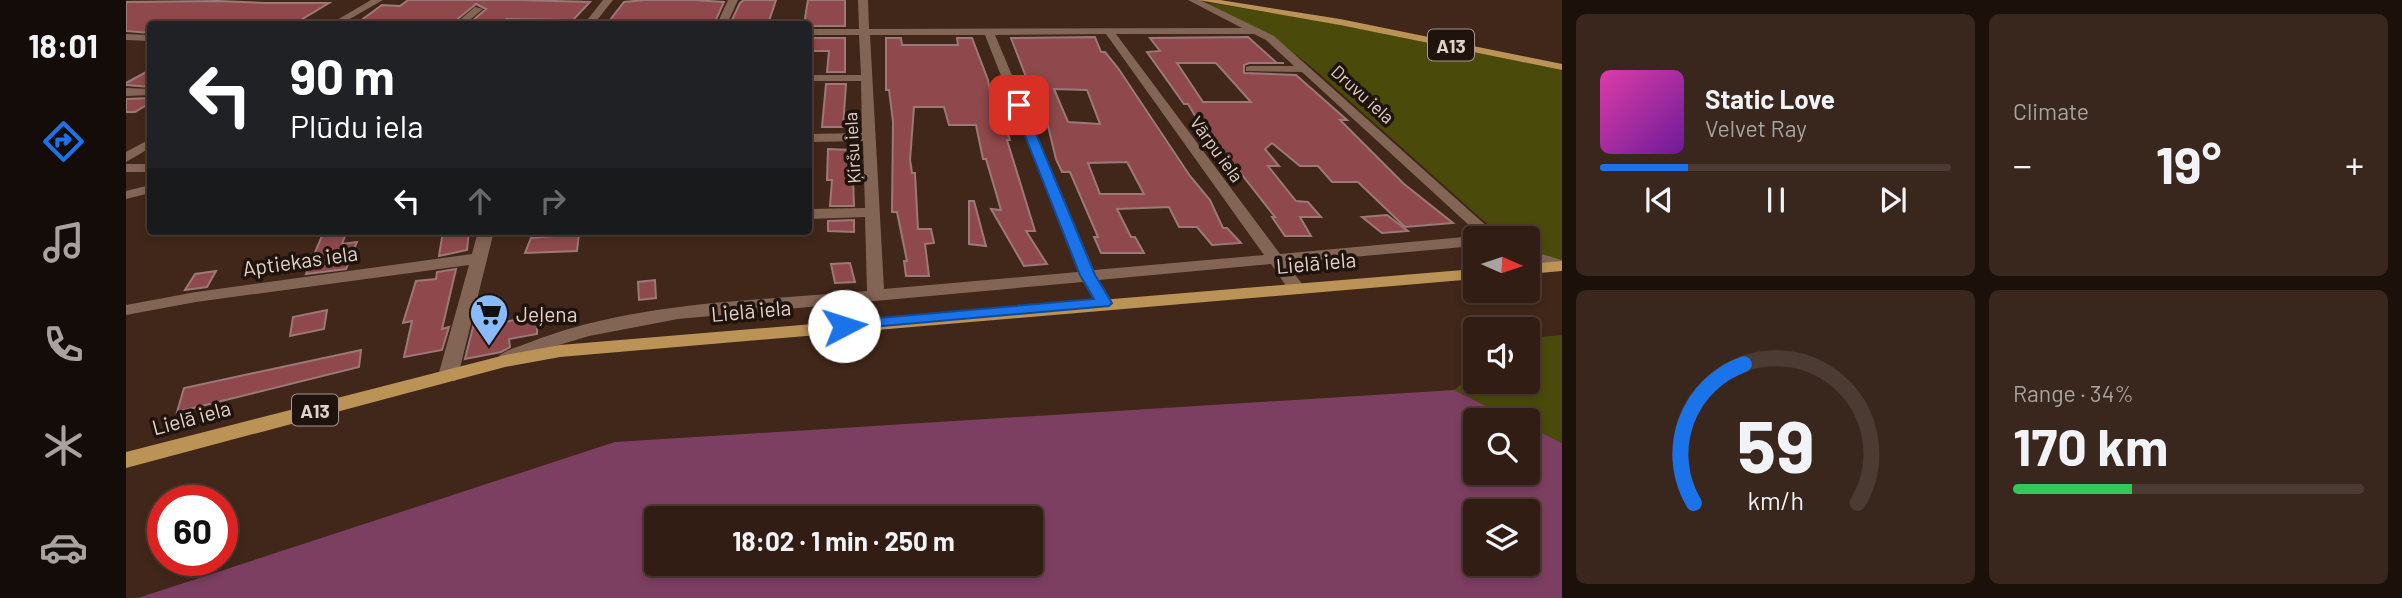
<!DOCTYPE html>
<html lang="en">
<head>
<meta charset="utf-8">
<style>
  :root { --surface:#311d13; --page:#39261c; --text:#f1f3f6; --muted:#a8a2a0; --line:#4c3b33; --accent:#1a73e8 }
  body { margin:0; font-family:Barlow,sans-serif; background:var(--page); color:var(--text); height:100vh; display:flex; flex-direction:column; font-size:26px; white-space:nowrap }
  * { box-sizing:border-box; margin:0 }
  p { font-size:23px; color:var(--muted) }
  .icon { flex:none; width:38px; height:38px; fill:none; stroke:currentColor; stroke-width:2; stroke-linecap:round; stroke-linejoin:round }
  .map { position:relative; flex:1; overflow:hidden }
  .panel { display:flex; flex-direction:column; gap:14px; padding:14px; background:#1b100a; width:840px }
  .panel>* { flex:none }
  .top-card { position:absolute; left:21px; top:21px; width:665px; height:214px; border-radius:7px; box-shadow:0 4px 10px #0003,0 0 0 2px var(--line); background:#202124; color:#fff; overflow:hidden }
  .needle { width:46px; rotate:93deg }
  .fabs { position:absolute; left:1337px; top:226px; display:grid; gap:14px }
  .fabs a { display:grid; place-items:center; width:77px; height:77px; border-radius:7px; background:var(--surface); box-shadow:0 4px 10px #0003,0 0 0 2px var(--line); font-size:35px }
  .speed { position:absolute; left:21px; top:485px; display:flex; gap:14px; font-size:35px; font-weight:700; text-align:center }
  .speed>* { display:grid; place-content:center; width:91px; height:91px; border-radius:50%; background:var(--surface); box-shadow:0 4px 10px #0003,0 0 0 2px var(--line); line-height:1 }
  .speed .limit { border:10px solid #d22; background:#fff; color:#111 }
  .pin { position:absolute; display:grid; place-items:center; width:60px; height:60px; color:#fff; margin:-30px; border-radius:14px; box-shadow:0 4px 10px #0006 }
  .me { position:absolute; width:77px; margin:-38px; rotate:85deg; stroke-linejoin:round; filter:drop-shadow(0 0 5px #0008) }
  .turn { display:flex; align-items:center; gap:24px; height:147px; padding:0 28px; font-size:32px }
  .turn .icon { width:91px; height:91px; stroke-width:2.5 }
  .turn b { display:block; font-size:49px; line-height:60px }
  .lanes { display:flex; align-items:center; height:66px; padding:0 28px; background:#0003; justify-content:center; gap:35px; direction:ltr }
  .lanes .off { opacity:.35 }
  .big { font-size:52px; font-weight:700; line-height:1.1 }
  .panel .tile { flex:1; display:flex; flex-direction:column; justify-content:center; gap:10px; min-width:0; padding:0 24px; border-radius:10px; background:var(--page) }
  .panel .dial { align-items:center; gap:0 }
  .dial svg { height:182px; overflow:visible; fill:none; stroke:var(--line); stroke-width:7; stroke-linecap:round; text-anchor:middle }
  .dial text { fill:var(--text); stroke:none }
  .song { display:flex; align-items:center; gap:21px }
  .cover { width:84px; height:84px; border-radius:10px; background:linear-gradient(135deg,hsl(320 70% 55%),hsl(280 70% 35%)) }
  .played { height:7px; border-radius:4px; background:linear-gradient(90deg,var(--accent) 25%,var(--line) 25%) }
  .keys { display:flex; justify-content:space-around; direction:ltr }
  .heat { display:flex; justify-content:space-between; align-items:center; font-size:38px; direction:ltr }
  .charge { height:10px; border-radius:5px; background:linear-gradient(90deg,#34c759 34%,var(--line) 0) }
  .panel .tiles { flex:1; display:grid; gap:14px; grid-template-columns:repeat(2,1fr) }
  .trip { position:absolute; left:518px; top:506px; width:399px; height:70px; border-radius:7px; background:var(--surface); box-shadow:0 4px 10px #0003,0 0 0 2px var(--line); font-weight:700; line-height:70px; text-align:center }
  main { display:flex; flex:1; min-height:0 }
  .tab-bar { display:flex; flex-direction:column; width:126px; justify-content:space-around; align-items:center; background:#140c08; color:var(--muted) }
  .tab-bar .icon { width:49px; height:49px }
  .tab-bar .selected { color:var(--accent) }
  .tab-bar b { font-size:32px; color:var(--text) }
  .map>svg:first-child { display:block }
  .green { fill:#4a4b0a }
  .water { fill:#7d3f61; fill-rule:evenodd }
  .building { fill:#8f494c; stroke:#9c7878; stroke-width:2; fill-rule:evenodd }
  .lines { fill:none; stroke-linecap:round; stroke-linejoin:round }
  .minor { fill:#836555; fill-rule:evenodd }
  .major { fill:#bc9356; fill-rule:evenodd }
  .route { fill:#1a73e8; stroke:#114b97; stroke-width:2 }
  .labels { text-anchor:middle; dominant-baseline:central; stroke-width:7; stroke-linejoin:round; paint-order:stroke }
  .far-street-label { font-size:18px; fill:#e1d0c7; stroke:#1f130d }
  .shield { fill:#1f130d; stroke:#a7978f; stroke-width:2 }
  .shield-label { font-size:19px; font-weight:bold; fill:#e1d0c7 }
  .street-label { font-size:21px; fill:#e1d0c7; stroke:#1f130d }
  .poi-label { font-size:21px; fill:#e1d0c7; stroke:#1f130d; text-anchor:start }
</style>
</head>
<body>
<main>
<nav class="tab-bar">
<b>18:01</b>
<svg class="icon selected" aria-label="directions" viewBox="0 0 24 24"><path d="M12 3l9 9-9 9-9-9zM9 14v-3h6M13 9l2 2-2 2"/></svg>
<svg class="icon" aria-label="music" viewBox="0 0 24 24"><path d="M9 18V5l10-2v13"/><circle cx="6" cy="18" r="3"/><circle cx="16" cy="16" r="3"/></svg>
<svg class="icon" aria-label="phone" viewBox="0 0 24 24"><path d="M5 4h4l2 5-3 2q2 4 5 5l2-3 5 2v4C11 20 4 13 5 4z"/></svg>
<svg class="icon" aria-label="climate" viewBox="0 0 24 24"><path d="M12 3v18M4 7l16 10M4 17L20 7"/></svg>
<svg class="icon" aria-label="car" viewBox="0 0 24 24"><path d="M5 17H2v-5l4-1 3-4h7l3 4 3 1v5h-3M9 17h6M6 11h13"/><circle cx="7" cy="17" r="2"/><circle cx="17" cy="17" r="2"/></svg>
</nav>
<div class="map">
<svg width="1436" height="598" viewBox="0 0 1436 598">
  <rect width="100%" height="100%" fill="#412719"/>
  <!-- green -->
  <g class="green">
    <polygon points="1085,3 1200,22 1436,70 1436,260 1402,252 1402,238 1377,238 1187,68 1144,35 1081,4"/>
    <polygon points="1436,335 1436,443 1402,426 1402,420 1389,420 1328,390 1349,374 1349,382 1402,382 1402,338"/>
  </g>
  <!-- water -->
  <path class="water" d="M1328 390 1389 420H1349V472H1402V426L1436 443V598H12L489 442ZM1349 511H1402V564H1349ZM530 518H905V564H530Z"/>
  <!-- building -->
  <g class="building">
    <polygon points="282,0 395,0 464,2 447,20 380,19 376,22 345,22 360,9 350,4 328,22 234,21 256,5 274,6"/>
    <polygon points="518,0 568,0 598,2 588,24 484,20 498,2"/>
    <polygon points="618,0 650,0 643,21 604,24 614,3"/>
    <polygon points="682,0 719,0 719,26 682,26 679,18"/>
    <polygon points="92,1 139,3 203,3 173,21 69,20 61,24 24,24 24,33 0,31 0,2"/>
    <path d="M969 37 975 52H979L992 68 1064 176 1084 200 1097 228H1101L1115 243 1086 245 1071 227H1053L1043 207 991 209 1005 237H1009L1018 253H975L968 237H972L944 172H936L930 159 921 122 910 95H907L885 38ZM928 89 961 90 974 124 942 122ZM1001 162 1018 194H974L962 163Z"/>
    <path d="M1122 37 1151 63H1158H1123L1118 65V73L1170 75 1221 120H1214L1278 184 1327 223 1279 227 1232 182H1206L1192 166H1174L1146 143 1139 149 1153 166H1142L1170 201 1182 202 1195 217H1174L1185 236H1159L1146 217H1149L1084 134H1080L1062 104H1058L1021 52 1034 51 1024 38ZM1051 63H1090L1125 102H1077Z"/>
    <polygon points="682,38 719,38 719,72 701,72 703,51 682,51"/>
    <polygon points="760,38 775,38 776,45 832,45 831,38 846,38 862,80 868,112 875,125 879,125 884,140 881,140 909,231 900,231 921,264 898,266 865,209 875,210 860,159 857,159 850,125 823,125 818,107 788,107 784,160 786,173 789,173 792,229 805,229 808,243 799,244 803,276 780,276 778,261 781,261 771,212 766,212 767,122 763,90 760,90"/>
    <polygon points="24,70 24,87 0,85 0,83"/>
    <polygon points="700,84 720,84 717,127 696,127"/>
    <polygon points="24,98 24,103 9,112 0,112 0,99"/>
    <polygon points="702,149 726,150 728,206 704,206 706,180 701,180"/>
    <polygon points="843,201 848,201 860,246 843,244"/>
    <polygon points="1261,215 1282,231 1256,233 1236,217"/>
    <polygon points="728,220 728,232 702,231 702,221"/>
    <polygon points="198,231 221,231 216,244 231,242 220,269 180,274"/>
    <polygon points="317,231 343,231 341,250 313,256"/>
    <polygon points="453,234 451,251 399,253 405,238"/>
    <polygon points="724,263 729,282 709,283 705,264"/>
    <polygon points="330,269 316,329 323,327 316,350 278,357 286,321 277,323 290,281 310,279 311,272"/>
    <polygon points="90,271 81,287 59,290 69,274"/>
    <polygon points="529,280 530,298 513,300 512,282"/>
    <polygon points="201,310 198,329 164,336 167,317"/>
    <polygon points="411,316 411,334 383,339 384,347 375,352 339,359 348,323 373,318 373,323"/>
    <polygon points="235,350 233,367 51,412 58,388"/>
  </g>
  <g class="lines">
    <!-- minor -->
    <g class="minor">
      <polygon points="245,0 257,0 215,24 204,24"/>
      <polygon points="477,0 487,0 468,24 458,24"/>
      <polygon points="602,0 612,0 601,24 591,24"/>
      <path d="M732 0H742L743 29 1116 28 1062 0H1074L1148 36 1374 238H1357L1176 72 1120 71V67L1124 66H1168L1140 40 1128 34H990L1154 254 1349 236 1355 238H1349V246L1160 263 1180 289 1171 294 1165 293 1145 264 973 280 987 303 978 308 972 307 957 282 552 319 463 336 426 347 386 365H372L369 361C375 351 391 347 402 343 508 301 629 301 741 291L739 217 682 219V209L739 208 737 141 682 142V134L736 133 735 81H682V75H735L733 35H682V29H733ZM980 34 1138 255 968 270 869 35ZM744 35H859L952 272 758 289Z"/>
      <polygon points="349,7 357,9 339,24 329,24"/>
      <polygon points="0,34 24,35 24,41 0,40"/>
      <polygon points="0,88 24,89 24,95 0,96"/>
      <polygon points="24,139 24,148 0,162 0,152"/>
      <rect x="0" y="164" width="24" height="8"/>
      <polygon points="24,185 24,193 0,199 0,191"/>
      <polygon points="352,231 368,231 332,376 329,381 315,381 312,376 343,265 70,302 0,315 0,305 70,292 346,254"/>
      <polygon points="1402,250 1436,260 1436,270 1402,260"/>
    </g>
    <!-- major -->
    <g class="major">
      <polygon points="1072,0 1094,0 1214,19 1436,64 1436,70 1214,25"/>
      <polygon points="1436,261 1436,271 1402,274 1402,264"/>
      <polygon points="1349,269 1349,279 434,357 379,367 0,468 0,452 379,355 434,345"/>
    </g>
  </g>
  <!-- route -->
  <polygon class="route" points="893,101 898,105 969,275 986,303 983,306 712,330 709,326 718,321 968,299 954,275 887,105"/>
  <!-- icons -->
  <defs>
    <g id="supermarket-pin" transform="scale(2.0125)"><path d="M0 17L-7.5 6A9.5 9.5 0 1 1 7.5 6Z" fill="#88bafc" stroke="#1f130d"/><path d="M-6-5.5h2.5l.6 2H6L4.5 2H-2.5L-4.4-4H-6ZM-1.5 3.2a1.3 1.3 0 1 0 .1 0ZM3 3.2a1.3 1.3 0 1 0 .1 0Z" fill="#111"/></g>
  </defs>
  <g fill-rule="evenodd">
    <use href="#supermarket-pin" x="363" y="313"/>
  </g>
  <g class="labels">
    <!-- far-street labels -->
    <g class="far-street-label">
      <text transform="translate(1237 94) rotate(42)">Druvu iela</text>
      <text transform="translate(726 148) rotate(-93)">Ķiršu iela</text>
      <text transform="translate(1091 149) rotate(54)">Vārpu iela</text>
    </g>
    <!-- shield labels -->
    <g class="shield">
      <rect x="1302" y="29.5" width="46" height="31" rx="5"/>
      <rect x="166" y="394.5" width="46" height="31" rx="5"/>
    </g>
    <g class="shield-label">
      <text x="1325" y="45">A13</text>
      <text x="189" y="410">A13</text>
    </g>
    <!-- street labels -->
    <g class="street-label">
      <text transform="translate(174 260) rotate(-8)">Aptiekas iela</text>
      <text transform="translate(1190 262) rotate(-5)">Lielā iela</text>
      <text transform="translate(625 310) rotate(-5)">Lielā iela</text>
      <text transform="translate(65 417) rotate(-15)">Lielā iela</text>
    </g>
    <!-- poi labels -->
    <g class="poi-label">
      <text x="390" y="313">Jeļena</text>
    </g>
  </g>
</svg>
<div class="fabs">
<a><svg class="needle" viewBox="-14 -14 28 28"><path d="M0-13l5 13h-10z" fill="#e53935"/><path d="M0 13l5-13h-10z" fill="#a8a2a0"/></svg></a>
<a><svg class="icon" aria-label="sound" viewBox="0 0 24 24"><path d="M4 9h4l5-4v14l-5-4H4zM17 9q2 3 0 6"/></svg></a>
<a><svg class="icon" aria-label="search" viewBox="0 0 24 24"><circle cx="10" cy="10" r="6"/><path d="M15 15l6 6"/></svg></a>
<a><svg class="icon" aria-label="layers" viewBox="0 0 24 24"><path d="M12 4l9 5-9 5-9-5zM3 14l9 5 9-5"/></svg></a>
</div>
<div class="speed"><div class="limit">60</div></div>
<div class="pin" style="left:893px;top:105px;background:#d93025"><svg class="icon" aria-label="arrive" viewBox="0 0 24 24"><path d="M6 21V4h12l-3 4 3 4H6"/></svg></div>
<svg class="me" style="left:718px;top:326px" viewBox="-20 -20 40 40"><circle r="19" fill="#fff"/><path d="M0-13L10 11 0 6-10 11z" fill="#1a73e8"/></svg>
<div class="trip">18:02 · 1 min · 250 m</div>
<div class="top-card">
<div class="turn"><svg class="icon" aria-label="left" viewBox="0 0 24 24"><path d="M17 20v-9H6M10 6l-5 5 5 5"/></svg><div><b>90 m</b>Plūdu iela</div></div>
<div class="lanes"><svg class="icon" aria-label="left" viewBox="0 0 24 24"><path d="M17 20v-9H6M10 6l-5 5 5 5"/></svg><svg class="icon off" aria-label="ahead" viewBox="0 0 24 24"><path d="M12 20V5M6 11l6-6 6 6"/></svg><svg class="icon off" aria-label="right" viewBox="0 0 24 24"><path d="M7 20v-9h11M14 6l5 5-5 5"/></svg></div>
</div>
</div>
<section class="panel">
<div class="tiles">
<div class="tile">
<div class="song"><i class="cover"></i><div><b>Static Love</b><p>Velvet Ray</p></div></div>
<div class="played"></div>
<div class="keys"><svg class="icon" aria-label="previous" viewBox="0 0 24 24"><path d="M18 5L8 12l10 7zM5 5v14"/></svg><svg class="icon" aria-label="pause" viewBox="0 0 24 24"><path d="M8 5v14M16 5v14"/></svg><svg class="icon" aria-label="next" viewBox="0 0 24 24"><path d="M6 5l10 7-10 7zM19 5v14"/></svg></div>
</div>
<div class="tile"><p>Climate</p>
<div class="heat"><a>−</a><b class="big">19°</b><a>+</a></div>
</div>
<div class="tile dial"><svg viewBox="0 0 100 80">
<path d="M14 69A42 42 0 1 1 86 69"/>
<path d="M14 69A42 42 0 0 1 36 8" stroke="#1a73e8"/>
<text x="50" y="56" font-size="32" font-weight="700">59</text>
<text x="50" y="72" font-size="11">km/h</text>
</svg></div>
<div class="tile"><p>Range · 34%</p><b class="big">170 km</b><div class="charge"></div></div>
</div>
</section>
</main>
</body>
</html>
